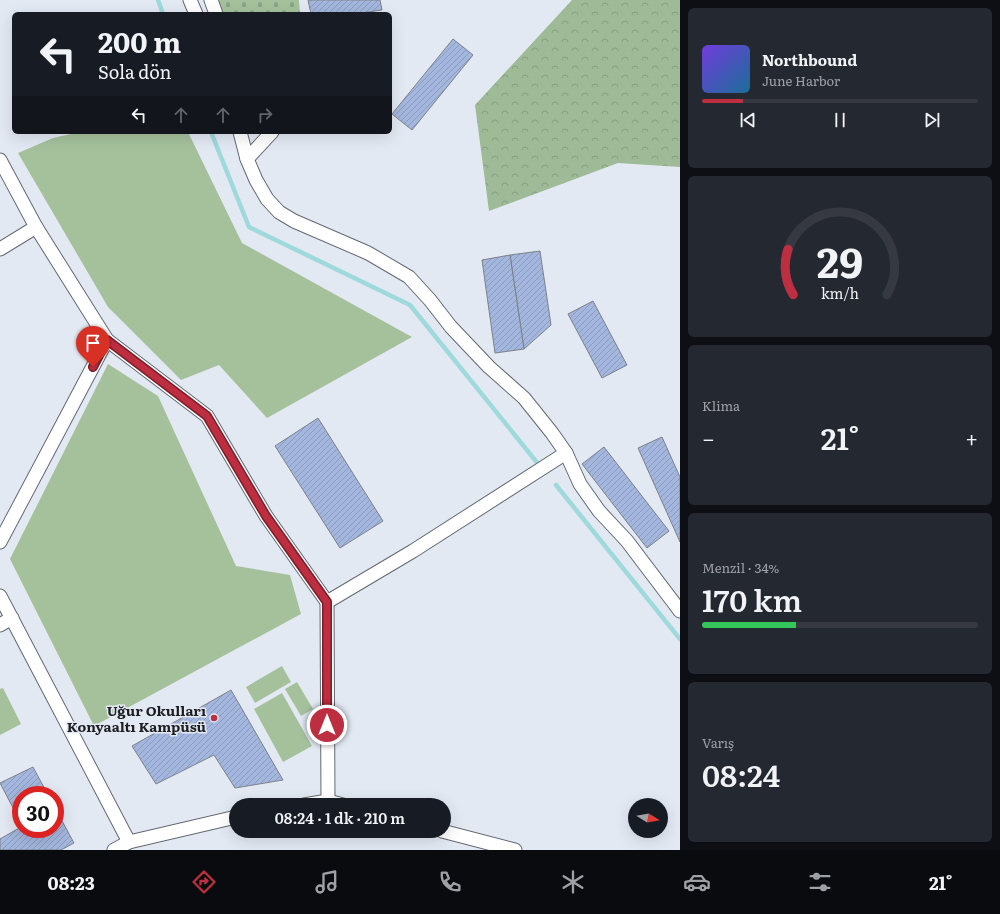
<!DOCTYPE html>
<html lang="tr">
<head>
<meta charset="utf-8">
<style>
  :root { --surface:#171b24; --page:#242831; --text:#f1f3f6; --muted:#9ea1a6; --line:#363941; --accent:#be2e41 }
  body { margin:0; font-family:Literata,serif; background:var(--page); color:var(--text); height:100vh; display:flex; flex-direction:column; font-size:15px; white-space:nowrap }
  * { box-sizing:border-box; margin:0 }
  p { font-size:13px; color:var(--muted) }
  .icon { flex:none; width:22px; height:22px; fill:none; stroke:currentColor; stroke-width:2; stroke-linecap:round; stroke-linejoin:round }
  .map { position:relative; flex:1; overflow:hidden }
  .details { display:flex; flex-direction:column; gap:8px; padding:8px; background:#0d0f14; width:320px }
  .details>* { flex:none }
  .hud { position:absolute; left:12px; top:12px; width:380px; height:122px; border-radius:6px; box-shadow:0 4px 16px #0002; background:#171b24; color:var(--text); overflow:hidden }
  .needle { width:26px; rotate:101deg }
  .controls { position:absolute; left:628px; top:798px; display:grid; gap:8px }
  .controls a { display:grid; place-items:center; width:40px; height:40px; border-radius:50%; background:var(--surface); box-shadow:0 4px 16px #0002; font-size:20px }
  .speed { position:absolute; left:12px; top:786px; display:flex; gap:8px; font-size:20px; font-weight:700; text-align:center }
  .speed>* { display:grid; place-content:center; width:52px; height:52px; border-radius:50%; background:var(--surface); box-shadow:0 4px 16px #0002; line-height:1 }
  .speed .limit { border:6px solid #d22; background:#fff; color:#111 }
  .pin { position:absolute; display:grid; place-items:center; width:34px; height:34px; color:#fff; margin:-41px -17px; border-radius:50% 50% 50% 0; rotate:-45deg; box-shadow:0 0 4px #0007 }
  .pin .icon { rotate:45deg }
  .me { position:absolute; width:44px; margin:-22px; rotate:0deg; stroke-linejoin:round; filter:drop-shadow(0 0 3px #0008) }
  .turn { display:flex; align-items:center; gap:14px; height:84px; padding:0 20px; font-size:18px }
  .turn .icon { width:52px; height:52px; stroke-width:2.5 }
  .turn b { display:block; font-size:28px; line-height:34px }
  .lanes { display:flex; align-items:center; height:38px; padding:0 20px; background:#0003; justify-content:center; gap:20px; direction:ltr }
  .lanes .off { opacity:.35 }
  .big { font-size:30px; font-weight:600; line-height:1.1 }
  .details .widget { flex:1; display:flex; flex-direction:column; justify-content:center; gap:6px; min-width:0; padding:0 14px; border-radius:6px; background:var(--page) }
  .details .dial { align-items:center; gap:0 }
  .dial svg { height:104px; overflow:visible; fill:none; stroke:var(--line); stroke-width:7; stroke-linecap:round; text-anchor:middle }
  .dial text { fill:var(--text); stroke:none }
  .song { display:flex; align-items:center; gap:12px }
  .cover { width:48px; height:48px; border-radius:6px; background:linear-gradient(135deg,hsl(260 70% 55%),hsl(200 70% 35%)) }
  .played { height:4px; border-radius:2px; background:linear-gradient(90deg,var(--accent) 15%,var(--line) 15%) }
  .keys { display:flex; justify-content:space-around; direction:ltr }
  .heat { display:flex; justify-content:space-between; align-items:center; font-size:22px; direction:ltr }
  .charge { height:6px; border-radius:3px; background:linear-gradient(90deg,#34c759 34%,var(--line) 0) }
  .trip { position:absolute; left:229px; top:798px; width:222px; height:40px; border-radius:20px; background:var(--surface); box-shadow:0 4px 16px #0002; font-weight:600; line-height:40px; text-align:center }
  .dock { display:flex; height:64px; justify-content:space-around; align-items:center; background:#090b0e; color:var(--muted) }
  .dock .icon { width:28px; height:28px }
  .dock .active { color:var(--accent) }
  .dock b { font-size:18px; color:var(--text) }
  main { display:flex; flex:1; min-height:0 }
  .map>svg:first-child { display:block }
  .green { fill:#a5c19c }
  .forest { fill:url(#forest-crowns) }
  .cemetery { fill:url(#cemetery-stones) }
  .lines { fill:none; stroke-linecap:round; stroke-linejoin:round }
  .stream { stroke:#9ed9db; stroke-width:4.5 }
  .building { fill:url(#building-hatch); stroke:#7c818b }
  .street-casing { stroke:#646972; stroke-width:15 }
  .street { stroke:#fff; stroke-width:13 }
  .route-casing { stroke:#7c1e2a; stroke-width:10 }
  .route { stroke:#be2e41; stroke-width:7 }
  .poi-dot { fill:#be2e41; stroke:#e3e9f3; stroke-width:1.5 }
  .labels { text-anchor:middle; dominant-baseline:central; stroke-width:3; stroke-linejoin:round; paint-order:stroke }
  .poi-label { font-size:14px; font-weight:bold; fill:#1c1e22; stroke:#e3e9f3; text-anchor:end }
</style>
</head>
<body>
<main>
<div class="map">
<svg width="680" height="850" viewBox="0 0 680 850">
  <defs>
    <pattern id="forest-crowns" width="20" height="18" patternUnits="userSpaceOnUse"><rect width="20" height="18" fill="#9eba96"/><path d="M2 6a3 3 0 1 1 6 0M12 15a3 3 0 1 1 6 0" fill="none" stroke="#889f81"/></pattern>
    <pattern id="cemetery-stones" width="16" height="16" patternUnits="userSpaceOnUse"><rect width="16" height="16" fill="#a5c19c"/><path d="M2 7V4a2 2 0 0 1 4 0v3zM10 15v-3a2 2 0 0 1 4 0v3z" fill="#8da586"/></pattern>
    <pattern id="building-hatch" width="6" height="6" patternUnits="userSpaceOnUse"><rect width="6" height="6" fill="#a3b6dd"/><path d="M-1 1l2-2M0 6l6-6M5 7l2-2" fill="none" stroke="#8c9cbd"/></pattern>
  </defs>
  <rect width="100%" height="100%" fill="#e3e9f3"/>
  <!-- green -->
  <g class="green">
    <polygon points="80,132 188,132 242,243 412,337 267,418 219,365 181,380 108,307 18,153 53,138"/>
    <polygon points="108,364 158,396 236,566 290,575 301,614 94,726 10,559"/>
    <polygon points="282,666 291,682 255,703 246,687"/>
    <polygon points="297,682 313,709 301,716 285,689"/>
    <polygon points="3,688 21,724 0,735 0,689"/>
    <polygon points="282,693 312,746 283,762 254,709"/>
  </g>
  <!-- forest -->
  <polygon class="forest" points="572,0 680,0 680,167 618,163 489,211 475,105"/>
  <!-- cemetery -->
  <polygon class="cemetery" points="216,0 299,0 300,14 220,14"/>
  <g class="lines">
    <!-- stream -->
    <g class="stream">
      <polyline points="158,0 163,14"/>
      <polyline points="211,132 249,227 410,305 539,465"/>
      <polyline points="556,485 680,639"/>
    </g>
  </g>
  <!-- building -->
  <g class="building">
    <polygon points="308,0 380,0 382,10 355,14 311,14"/>
    <polygon points="453,39 473,55 412,130 392,114"/>
    <polygon points="540,251 551,325 524,349 510,255"/>
    <polygon points="510,255 524,349 495,353 482,260"/>
    <polygon points="593,301 627,365 602,378 568,314"/>
    <polygon points="318,418 383,521 340,548 275,446"/>
    <polygon points="662,437 680,477 680,542 638,448"/>
    <polygon points="604,447 669,531 647,548 582,464"/>
    <polygon points="231,690 283,780 235,788 214,755 156,784 132,746"/>
    <polygon points="33,767 48,795 21,795 21,823 0,783"/>
    <polygon points="55,808 74,843 61,850 0,850 0,839 21,827 21,829 55,829"/>
  </g>
  <g class="lines">
    <!-- street casing -->
    <g class="street-casing">
      <g id="street">
        <polyline points="190,0 196,14"/>
        <polyline points="211,0 216,14"/>
        <polyline points="240,132 247,159 256,180 267,199 279,212 294,221 368,253 409,277 430,300 451,327 489,367 524,398 552,433 566,453 580,484 599,511 627,541 680,611"/>
        <polyline points="247,159 272,132"/>
        <polyline points="0,160 36,227 107,340"/>
        <polyline points="0,249 36,227"/>
        <polyline points="0,542 107,340 207,416 266,516 327,602 413,551 566,453"/>
        <polyline points="0,596 129,842"/>
        <polyline points="327,602 328,801"/>
        <polyline points="0,625 12,618"/>
        <polyline points="304,805 328,801 343,805"/>
        <polyline points="442,831 515,850"/>
        <polyline points="114,850 129,842 236,817"/>
      </g>
    </g>
    <!-- street -->
    <use href="#street" class="street"/>
  </g>
  <g class="lines">
    <!-- route casing -->
    <g class="route-casing">
      <polyline id="route" points="93,367 107,340 207,416 266,516 327,602 327,725"/>
    </g>
    <!-- route -->
    <use href="#route" class="route"/>
  </g>
  <!-- markers -->
  <circle class="poi-dot" cx="214" cy="718" r="4"/>
  <g class="labels">
    <!-- poi labels -->
    <g class="poi-label">
      <text x="206" y="710">Uğur Okulları<tspan x="206" dy="16">Konyaaltı Kampüsü</tspan></text>
    </g>
  </g>
</svg>
<div class="controls">
<a><svg class="needle" viewBox="-14 -14 28 28"><path d="M0-13l5 13h-10z" fill="#e53935"/><path d="M0 13l5-13h-10z" fill="#9ea1a6"/></svg></a>
</div>
<div class="speed"><div class="limit">30</div></div>
<div class="pin" style="left:93px;top:367px;background:#d93025"><svg class="icon" aria-label="arrive" viewBox="0 0 24 24"><path d="M6 21V4h12l-3 4 3 4H6"/></svg></div>
<svg class="me" style="left:327px;top:725px" viewBox="-20 -20 40 40"><circle r="17" fill="#be2e41" stroke="#fff" stroke-width="3"/><path d="M0-11L8 9 0 5-8 9z" fill="#fff"/></svg>
<div class="trip">08:24 · 1 dk · 210 m</div>
<div class="hud">
<div class="turn"><svg class="icon" aria-label="left" viewBox="0 0 24 24"><path d="M17 20v-9H6M10 6l-5 5 5 5"/></svg><div><b>200 m</b>Sola dön</div></div>
<div class="lanes"><svg class="icon" aria-label="left" viewBox="0 0 24 24"><path d="M17 20v-9H6M10 6l-5 5 5 5"/></svg><svg class="icon off" aria-label="ahead" viewBox="0 0 24 24"><path d="M12 20V5M6 11l6-6 6 6"/></svg><svg class="icon off" aria-label="ahead" viewBox="0 0 24 24"><path d="M12 20V5M6 11l6-6 6 6"/></svg><svg class="icon off" aria-label="right" viewBox="0 0 24 24"><path d="M7 20v-9h11M14 6l5 5-5 5"/></svg></div>
</div>
</div>
<section class="details">
<div class="widget">
<div class="song"><i class="cover"></i><div><b>Northbound</b><p>June Harbor</p></div></div>
<div class="played"></div>
<div class="keys"><svg class="icon" aria-label="previous" viewBox="0 0 24 24"><path d="M18 5L8 12l10 7zM5 5v14"/></svg><svg class="icon" aria-label="pause" viewBox="0 0 24 24"><path d="M8 5v14M16 5v14"/></svg><svg class="icon" aria-label="next" viewBox="0 0 24 24"><path d="M6 5l10 7-10 7zM19 5v14"/></svg></div>
</div>
<div class="widget dial"><svg viewBox="0 0 100 80">
<path d="M14 69A42 42 0 1 1 86 69"/>
<path d="M14 69A42 42 0 0 1 10 34" stroke="#be2e41"/>
<text x="50" y="56" font-size="32" font-weight="700">29</text>
<text x="50" y="72" font-size="11">km/h</text>
</svg></div>
<div class="widget"><p>Klima</p>
<div class="heat"><a>−</a><b class="big">21°</b><a>+</a></div>
</div>
<div class="widget"><p>Menzil · 34%</p><b class="big">170 km</b><div class="charge"></div></div>
<div class="widget"><p>Varış</p><b class="big">08:24</b></div>
</section>
</main>
<nav class="dock">
<b>08:23</b>
<svg class="icon active" aria-label="directions" viewBox="0 0 24 24"><path d="M12 3l9 9-9 9-9-9zM9 14v-3h6M13 9l2 2-2 2"/></svg>
<svg class="icon" aria-label="music" viewBox="0 0 24 24"><path d="M9 18V5l10-2v13"/><circle cx="6" cy="18" r="3"/><circle cx="16" cy="16" r="3"/></svg>
<svg class="icon" aria-label="phone" viewBox="0 0 24 24"><path d="M5 4h4l2 5-3 2q2 4 5 5l2-3 5 2v4C11 20 4 13 5 4z"/></svg>
<svg class="icon" aria-label="climate" viewBox="0 0 24 24"><path d="M12 3v18M4 7l16 10M4 17L20 7"/></svg>
<svg class="icon" aria-label="car" viewBox="0 0 24 24"><path d="M5 17H2v-5l4-1 3-4h7l3 4 3 1v5h-3M9 17h6M6 11h13"/><circle cx="7" cy="17" r="2"/><circle cx="17" cy="17" r="2"/></svg>
<svg class="icon" aria-label="filters" viewBox="0 0 24 24"><path d="M4 7h16M4 17h16"/><circle cx="9" cy="7" r="2"/><circle cx="15" cy="17" r="2"/></svg>
<b>21°</b>
</nav>
</body>
</html>
